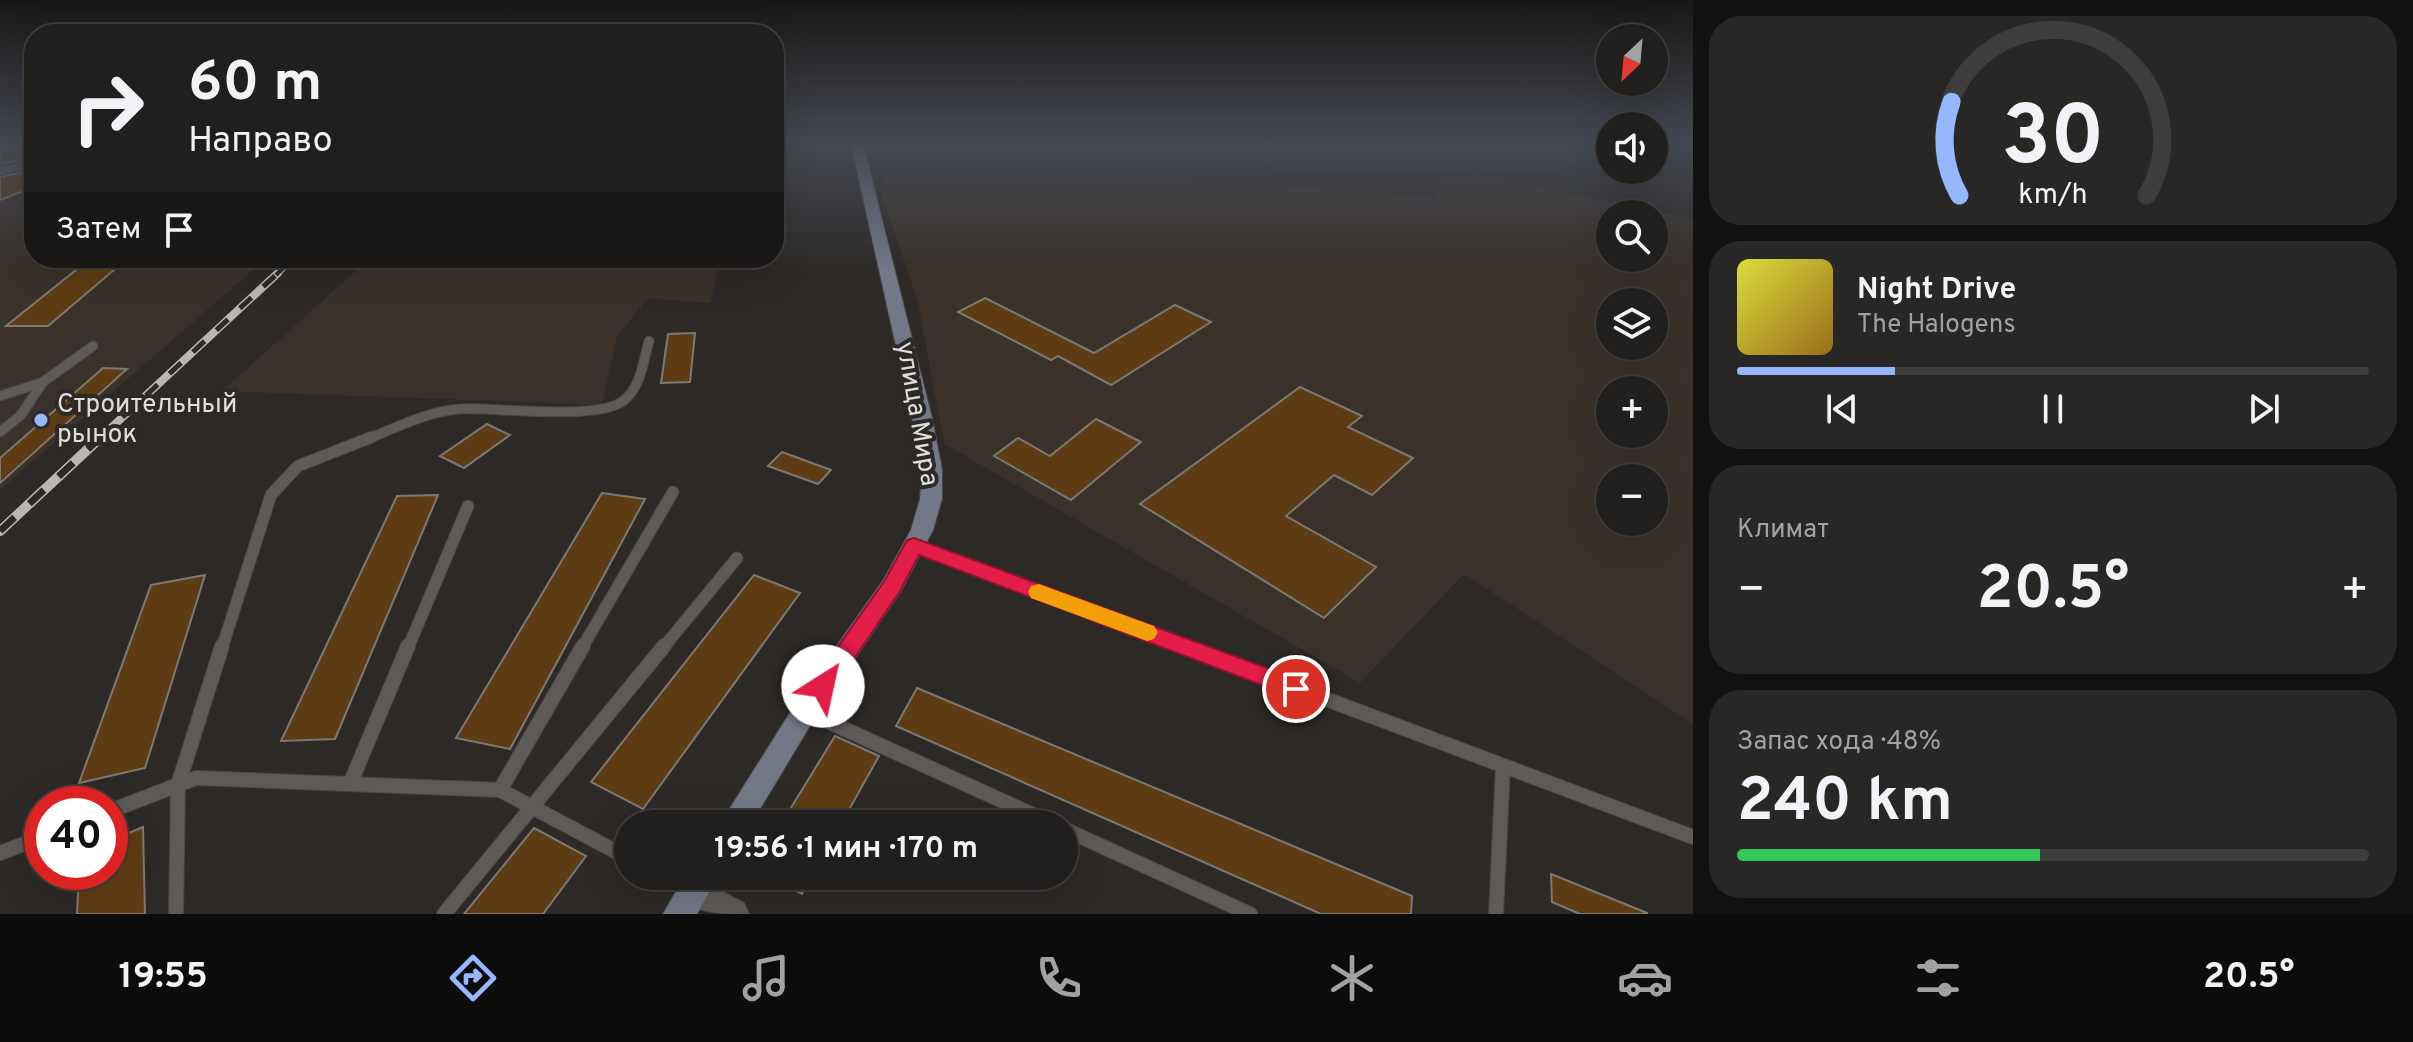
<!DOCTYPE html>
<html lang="ru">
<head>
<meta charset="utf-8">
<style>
  :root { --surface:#211f1d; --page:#292726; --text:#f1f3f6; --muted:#a2a2a4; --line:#3e3d3b; --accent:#94b7fd }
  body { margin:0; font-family:Overpass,sans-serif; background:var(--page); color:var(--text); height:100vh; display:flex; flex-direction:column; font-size:30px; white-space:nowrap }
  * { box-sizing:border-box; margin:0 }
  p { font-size:26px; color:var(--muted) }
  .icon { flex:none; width:44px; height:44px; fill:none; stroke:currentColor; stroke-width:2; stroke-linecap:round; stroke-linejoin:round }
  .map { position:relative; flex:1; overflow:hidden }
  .drawer { display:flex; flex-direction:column; gap:16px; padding:16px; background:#121110; width:720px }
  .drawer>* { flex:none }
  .hud { position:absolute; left:24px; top:24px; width:760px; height:244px; border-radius:32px; box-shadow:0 8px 32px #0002,0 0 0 2px var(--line); background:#211f1d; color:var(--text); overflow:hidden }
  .needle { width:52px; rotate:206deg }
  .tools { position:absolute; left:1596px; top:24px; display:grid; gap:16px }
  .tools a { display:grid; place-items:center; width:72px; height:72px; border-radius:50%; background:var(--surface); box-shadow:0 8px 32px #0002,0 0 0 2px var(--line); font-size:40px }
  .speed { position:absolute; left:24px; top:786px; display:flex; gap:16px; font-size:40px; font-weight:700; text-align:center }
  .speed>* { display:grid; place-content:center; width:104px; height:104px; border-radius:50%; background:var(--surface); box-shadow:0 8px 32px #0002,0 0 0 2px var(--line); line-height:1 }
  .speed .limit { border:12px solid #d22; background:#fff; color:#111 }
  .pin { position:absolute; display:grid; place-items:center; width:68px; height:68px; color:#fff; margin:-34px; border:4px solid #fff; border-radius:50%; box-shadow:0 2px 8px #0007 }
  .me { position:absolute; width:88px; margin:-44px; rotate:35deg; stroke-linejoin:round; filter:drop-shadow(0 0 6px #0008) }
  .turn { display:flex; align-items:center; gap:28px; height:168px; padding:0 32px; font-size:36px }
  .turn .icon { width:104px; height:104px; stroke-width:2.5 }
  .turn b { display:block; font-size:56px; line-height:68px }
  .then { display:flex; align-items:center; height:76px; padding:0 32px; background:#0003; gap:16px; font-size:30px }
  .big { font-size:60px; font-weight:700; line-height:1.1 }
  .drawer .card { flex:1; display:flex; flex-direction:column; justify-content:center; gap:12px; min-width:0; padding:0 28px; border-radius:32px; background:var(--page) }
  .drawer .dial { align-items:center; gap:0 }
  .dial svg { height:208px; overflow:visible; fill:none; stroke:var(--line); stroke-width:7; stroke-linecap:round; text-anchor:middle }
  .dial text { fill:var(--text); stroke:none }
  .song { display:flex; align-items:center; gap:24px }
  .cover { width:96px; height:96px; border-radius:12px; background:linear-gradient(135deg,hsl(60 70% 55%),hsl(40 70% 35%)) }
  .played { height:8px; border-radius:4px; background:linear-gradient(90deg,var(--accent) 25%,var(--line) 25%) }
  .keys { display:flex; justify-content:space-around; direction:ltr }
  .heat { display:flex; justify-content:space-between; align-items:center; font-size:44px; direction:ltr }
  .charge { height:12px; border-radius:6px; background:linear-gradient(90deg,#34c759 48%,var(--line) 0) }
  .trip { position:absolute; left:614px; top:810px; width:464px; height:80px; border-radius:40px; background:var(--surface); box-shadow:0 8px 32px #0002,0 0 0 2px var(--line); font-weight:700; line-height:80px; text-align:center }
  .tabs { display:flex; height:128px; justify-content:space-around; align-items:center; background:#0d0c0c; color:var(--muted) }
  .tabs .icon { width:56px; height:56px }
  .tabs .on { color:var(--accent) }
  .tabs b { font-size:36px; color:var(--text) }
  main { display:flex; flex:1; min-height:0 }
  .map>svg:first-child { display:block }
  .built { fill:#39312a; fill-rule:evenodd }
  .building { fill:#5e3c13; stroke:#7b7875; stroke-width:2 }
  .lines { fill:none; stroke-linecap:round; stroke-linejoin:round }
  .lane-far3-casing { stroke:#494745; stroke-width:8 }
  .lane-far2-casing { stroke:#494745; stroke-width:11 }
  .lane-far1-casing { stroke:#494745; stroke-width:13 }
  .lane-casing { stroke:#494745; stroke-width:16 }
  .street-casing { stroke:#494745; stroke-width:2 }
  .secondary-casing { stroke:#494745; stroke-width:2 }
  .lane-far3 { stroke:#5d5a58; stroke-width:7 }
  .lane-far2 { stroke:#5d5a58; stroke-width:9 }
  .lane-far1 { stroke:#5d5a58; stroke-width:11 }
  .lane { stroke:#5d5a58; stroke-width:14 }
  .street { fill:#5d5a58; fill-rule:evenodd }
  .secondary { fill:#727886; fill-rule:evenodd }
  .rail-far2-casing { stroke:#b9b7b5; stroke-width:6 }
  .rail-far1-casing { stroke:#b9b7b5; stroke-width:8 }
  .rail-casing { stroke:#b9b7b5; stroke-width:10 }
  .rail-far2 { stroke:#2c2927; stroke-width:4; stroke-dasharray:12; stroke-linecap:butt }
  .rail-far1 { stroke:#2c2927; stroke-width:5; stroke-dasharray:16; stroke-linecap:butt }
  .rail { stroke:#2c2927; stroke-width:7; stroke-dasharray:20; stroke-linecap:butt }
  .route { fill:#e11d48; stroke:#92132f; stroke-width:2 }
  .slow { fill:#f59e0b }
  .poi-dot { fill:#94b7fd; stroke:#2c2927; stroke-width:3 }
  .labels { text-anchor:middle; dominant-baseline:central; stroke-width:8; stroke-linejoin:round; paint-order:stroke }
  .poi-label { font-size:26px; fill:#e1dfdd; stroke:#2c2927; text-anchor:start }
  .street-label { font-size:26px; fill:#e1dfdd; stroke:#2c2927 }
</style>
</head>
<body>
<main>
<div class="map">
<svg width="1693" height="914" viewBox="0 0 1693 914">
  <rect width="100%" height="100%" fill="#2c2927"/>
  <!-- built -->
  <g class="built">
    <polygon points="0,144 34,144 34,258 267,258 0,490"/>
    <polygon points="1228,144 1556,144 1593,155 1553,171 1284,173"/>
    <path d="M1064 171 1436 197 1442 178 1474 174 1693 219V724L1464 574 1360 683 944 444 918 303 880 190 884 175ZM1610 214H1654V258H1610ZM1610 302H1654V346H1610ZM1610 390H1654V434H1610ZM1610 478H1654V522H1610Z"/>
    <polygon points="370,258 721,258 710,303 648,298 617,337 602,405 222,391"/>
  </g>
  <!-- building -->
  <g class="building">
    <polygon points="34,144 34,157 0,164 0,151"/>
    <polygon points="34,170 34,187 0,200 0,177"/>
    <polygon points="91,258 128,258 48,326 6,326"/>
    <polygon points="985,298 1094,353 1175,305 1211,322 1111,385 1058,356 1051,360 958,312"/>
    <polygon points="695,333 690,382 661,383 668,334"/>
    <polygon points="103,368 127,369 0,483 0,458"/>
    <polygon points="1300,387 1362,416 1348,427 1413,458 1372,495 1334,475 1286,516 1376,567 1324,618 1140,504"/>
    <polygon points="1096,419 1141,442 1071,500 994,456 1018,438 1050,456"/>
    <polygon points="487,424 510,435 464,468 440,456"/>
    <polygon points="782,452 831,470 818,484 768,466"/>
    <polygon points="602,493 645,499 510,749 456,738"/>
    <polygon points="438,495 335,739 281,741 397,496"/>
    <polygon points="205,575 145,768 79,783 151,585"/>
    <polygon points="754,575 800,593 643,809 591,782"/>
    <polygon points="917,688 1412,896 1411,914 1321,914 896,726"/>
    <polygon points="835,736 879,756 841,824 781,824"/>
    <polygon points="143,827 145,914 77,914 79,872 110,872 110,841"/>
    <polygon points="534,828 586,856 543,914 464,914"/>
    <polygon points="1551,874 1647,913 1647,914 1580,914 1552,902"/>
    <polygon points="768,876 812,876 802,894"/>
  </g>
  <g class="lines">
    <!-- lane-far3 casing -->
    <g class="lane-far3-casing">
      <polyline id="lane-far3" points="0,171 34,163"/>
    </g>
    <!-- lane-far2 casing -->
    <g class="lane-far2-casing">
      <g id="lane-far2">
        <polyline points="0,396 43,382"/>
        <polyline points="0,432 21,415 43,382 93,346"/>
        <path d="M367 439C396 428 428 411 460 409 496 407 597 421 623 401 641 388 643 362 649 341"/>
      </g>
    </g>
    <!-- lane-far1 casing -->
    <g class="lane-far1-casing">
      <g id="lane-far1">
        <polyline points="914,545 1190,648"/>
        <polyline points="222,648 271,495 298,466 372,437"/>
        <polyline points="408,648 468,506"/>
        <polyline points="582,648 673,492"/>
        <polyline points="663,648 737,558"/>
      </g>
    </g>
    <!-- lane casing -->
    <g class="lane-casing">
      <g id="lane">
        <polyline points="1185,646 1693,837"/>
        <polyline points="805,711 1053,824"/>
        <polyline points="350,784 408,646"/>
        <polyline points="500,790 583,646"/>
        <polyline points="110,811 196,778 500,790 628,858"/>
        <polyline points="1064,829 1250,914"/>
        <polyline points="0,853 42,837"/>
        <polyline points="663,876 690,890"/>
        <polyline points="176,914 178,785 222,646"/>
        <polyline points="444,914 664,646"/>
        <polyline points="1496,914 1503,766"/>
      </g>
    </g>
    <!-- street casing -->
    <g class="street-casing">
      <path id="street" d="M693 876 744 903 749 914C723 914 689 914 677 892L682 881Z"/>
    </g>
    <!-- secondary casing -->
    <g class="secondary-casing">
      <g id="secondary">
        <polygon points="851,144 863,144 932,418 942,469 942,499 933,530 901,591 814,719 751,824 720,824 796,703 884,579 911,530 920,499 922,469 912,418"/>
        <polygon points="685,876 718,876 697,914 663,914"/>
      </g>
    </g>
    <!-- lane-far3 -->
    <use href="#lane-far3" class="lane-far3"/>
    <!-- lane-far2 -->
    <use href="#lane-far2" class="lane-far2"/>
    <!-- lane-far1 -->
    <use href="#lane-far1" class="lane-far1"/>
    <!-- lane -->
    <use href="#lane" class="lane"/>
    <!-- street -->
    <use href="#street" class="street"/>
    <!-- secondary -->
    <use href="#secondary" class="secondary"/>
    <!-- rail-far2 casing -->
    <g class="rail-far2-casing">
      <polyline id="rail-far2" points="276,275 294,258"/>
    </g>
    <!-- rail-far1 casing -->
    <g class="rail-far1-casing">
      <polyline id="rail-far1" points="99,439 278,273"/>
    </g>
    <!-- rail casing -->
    <g class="rail-casing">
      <polyline id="rail" points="0,531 101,437"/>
    </g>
    <!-- rail-far2 -->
    <use href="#rail-far2" class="rail-far2"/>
    <!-- rail-far1 -->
    <use href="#rail-far1" class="rail-far1"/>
    <!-- rail -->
    <use href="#rail" class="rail"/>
  </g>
  <!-- sky -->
  <linearGradient id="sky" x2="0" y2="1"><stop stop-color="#181715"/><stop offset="0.53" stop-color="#454952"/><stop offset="1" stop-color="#454952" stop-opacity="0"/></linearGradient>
  <rect width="1693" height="272" fill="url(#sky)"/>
  <!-- route -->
  <polygon class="route" points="914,538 1305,682 1308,689 1305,696 1296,698 919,555 900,591 831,693 823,696 815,693 811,686 815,679 885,580 907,540"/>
  <!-- slow -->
  <polygon class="slow" points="1039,584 1154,626 1158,632 1154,639 1147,641 1031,598 1028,592 1031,586"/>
  <!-- markers -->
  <circle class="poi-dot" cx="41" cy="420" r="8"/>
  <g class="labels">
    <!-- poi labels -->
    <g class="poi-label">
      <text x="57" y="405">Строительный<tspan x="57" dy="30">рынок</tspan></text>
    </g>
    <!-- street labels -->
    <g class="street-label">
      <text transform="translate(916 414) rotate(80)">улица Мира</text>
    </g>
  </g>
</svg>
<div class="tools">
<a><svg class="needle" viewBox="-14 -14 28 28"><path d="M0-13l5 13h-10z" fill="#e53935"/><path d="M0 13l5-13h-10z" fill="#a2a2a4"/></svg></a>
<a><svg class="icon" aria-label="sound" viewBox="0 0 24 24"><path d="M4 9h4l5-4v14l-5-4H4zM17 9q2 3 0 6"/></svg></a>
<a><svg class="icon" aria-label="search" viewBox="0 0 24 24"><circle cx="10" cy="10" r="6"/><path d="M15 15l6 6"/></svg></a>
<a><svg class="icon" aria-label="layers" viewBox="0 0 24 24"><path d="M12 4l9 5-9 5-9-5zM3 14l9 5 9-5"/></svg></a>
<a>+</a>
<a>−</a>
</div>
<div class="speed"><div class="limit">40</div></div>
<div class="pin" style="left:1296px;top:689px;background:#d93025"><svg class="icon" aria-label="arrive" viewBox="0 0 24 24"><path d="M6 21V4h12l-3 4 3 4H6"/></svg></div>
<svg class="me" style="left:823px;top:686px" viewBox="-20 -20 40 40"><circle r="19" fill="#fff"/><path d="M0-13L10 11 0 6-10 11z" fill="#e11d48"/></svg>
<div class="trip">19:56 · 1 мин · 170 m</div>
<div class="hud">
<div class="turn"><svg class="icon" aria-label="right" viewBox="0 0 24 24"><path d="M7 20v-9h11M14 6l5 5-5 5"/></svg><div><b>60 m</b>Направо</div></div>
<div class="then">Затем<svg class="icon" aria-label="arrive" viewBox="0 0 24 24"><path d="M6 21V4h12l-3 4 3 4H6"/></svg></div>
</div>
</div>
<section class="drawer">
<div class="card dial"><svg viewBox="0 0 100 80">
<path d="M14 69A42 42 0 1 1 86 69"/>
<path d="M14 69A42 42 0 0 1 11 33" stroke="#94b7fd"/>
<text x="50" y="56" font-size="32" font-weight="700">30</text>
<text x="50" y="72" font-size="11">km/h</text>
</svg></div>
<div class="card">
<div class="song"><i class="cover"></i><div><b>Night Drive</b><p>The Halogens</p></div></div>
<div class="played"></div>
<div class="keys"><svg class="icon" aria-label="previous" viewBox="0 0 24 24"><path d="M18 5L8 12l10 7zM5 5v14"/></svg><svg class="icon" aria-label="pause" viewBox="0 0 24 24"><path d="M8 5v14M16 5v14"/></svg><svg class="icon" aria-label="next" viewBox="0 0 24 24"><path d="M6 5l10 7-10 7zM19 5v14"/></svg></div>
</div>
<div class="card"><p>Климат</p>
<div class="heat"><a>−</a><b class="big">20.5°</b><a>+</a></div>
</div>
<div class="card"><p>Запас хода · 48%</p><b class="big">240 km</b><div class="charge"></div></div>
</section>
</main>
<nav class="tabs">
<b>19:55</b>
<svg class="icon on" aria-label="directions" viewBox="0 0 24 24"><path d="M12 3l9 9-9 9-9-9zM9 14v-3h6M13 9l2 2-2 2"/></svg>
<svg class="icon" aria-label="music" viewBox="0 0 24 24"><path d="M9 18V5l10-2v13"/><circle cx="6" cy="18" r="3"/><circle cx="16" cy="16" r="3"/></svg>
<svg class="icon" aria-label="phone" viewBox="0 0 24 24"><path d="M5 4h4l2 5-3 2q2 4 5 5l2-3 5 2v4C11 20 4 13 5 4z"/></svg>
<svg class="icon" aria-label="climate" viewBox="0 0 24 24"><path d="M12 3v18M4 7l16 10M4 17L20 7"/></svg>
<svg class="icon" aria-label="car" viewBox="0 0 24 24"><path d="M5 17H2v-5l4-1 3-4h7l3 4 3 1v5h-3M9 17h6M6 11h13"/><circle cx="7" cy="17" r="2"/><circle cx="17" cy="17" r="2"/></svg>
<svg class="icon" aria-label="filters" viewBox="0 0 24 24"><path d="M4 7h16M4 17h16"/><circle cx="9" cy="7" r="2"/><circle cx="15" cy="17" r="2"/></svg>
<b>20.5°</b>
</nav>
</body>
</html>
